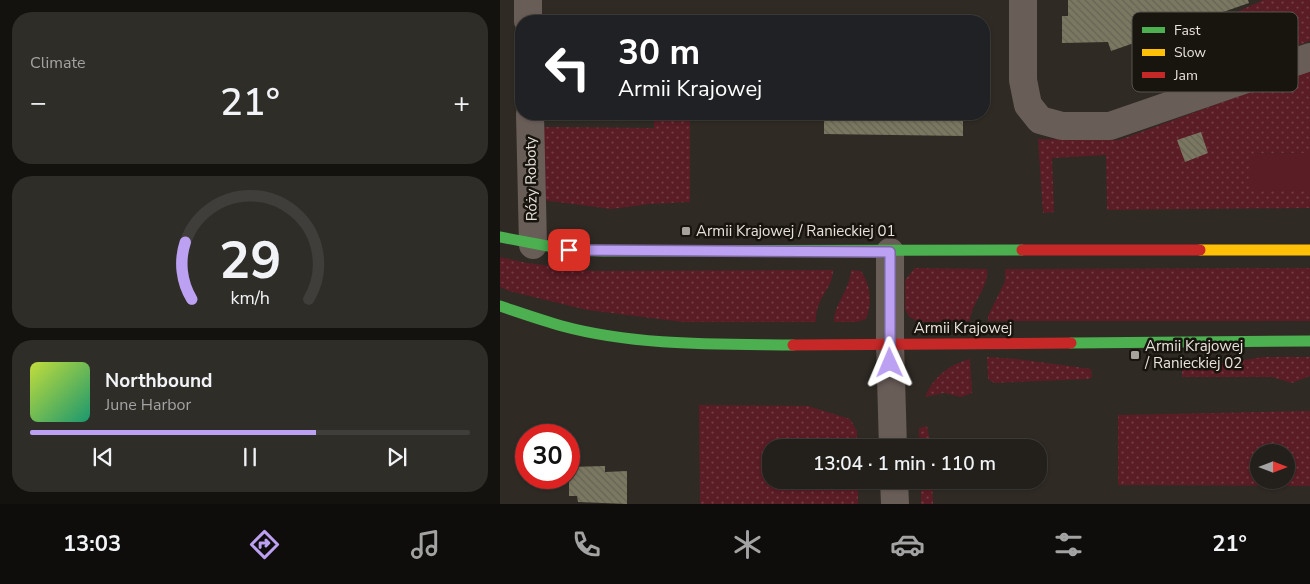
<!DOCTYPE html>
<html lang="en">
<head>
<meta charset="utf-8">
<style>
  :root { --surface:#23201b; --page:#2f2d28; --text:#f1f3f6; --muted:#a3a3a3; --line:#403e3a; --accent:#bca0f2 }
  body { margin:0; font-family:"Nunito Sans",sans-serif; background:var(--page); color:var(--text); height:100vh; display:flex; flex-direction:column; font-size:19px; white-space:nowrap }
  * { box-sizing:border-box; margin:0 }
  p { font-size:16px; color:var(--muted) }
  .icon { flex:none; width:28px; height:28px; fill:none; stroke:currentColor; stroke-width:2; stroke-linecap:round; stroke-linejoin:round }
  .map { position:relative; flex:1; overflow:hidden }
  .panel { display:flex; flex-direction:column; gap:12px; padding:12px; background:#13120f; width:500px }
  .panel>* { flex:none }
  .guide { position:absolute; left:15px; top:15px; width:475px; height:105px; border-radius:20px; box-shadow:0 1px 4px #0004,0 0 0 1px var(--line); background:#202124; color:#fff; overflow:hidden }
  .needle { width:32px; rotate:90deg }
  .controls { position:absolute; left:750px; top:444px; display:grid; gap:10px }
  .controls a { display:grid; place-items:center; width:45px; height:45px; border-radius:50%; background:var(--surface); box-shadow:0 1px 4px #0004,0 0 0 1px var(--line); font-size:25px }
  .speed { position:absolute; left:15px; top:424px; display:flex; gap:10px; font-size:25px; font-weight:700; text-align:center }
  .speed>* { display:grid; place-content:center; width:65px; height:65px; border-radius:50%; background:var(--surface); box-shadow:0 1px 4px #0004,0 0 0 1px var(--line); line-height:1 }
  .speed .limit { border:8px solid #d22; background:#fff; color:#111 }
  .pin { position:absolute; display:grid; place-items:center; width:42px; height:42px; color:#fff; margin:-21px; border-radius:10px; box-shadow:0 2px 8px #0006 }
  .me { position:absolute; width:55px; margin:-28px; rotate:359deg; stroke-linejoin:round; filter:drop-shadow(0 0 4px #0008) }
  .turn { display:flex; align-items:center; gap:18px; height:105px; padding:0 20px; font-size:22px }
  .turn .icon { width:65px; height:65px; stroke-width:2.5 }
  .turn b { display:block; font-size:35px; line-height:42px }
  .big { font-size:38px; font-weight:600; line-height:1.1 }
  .panel .card { flex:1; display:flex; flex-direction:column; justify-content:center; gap:8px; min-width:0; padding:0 18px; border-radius:20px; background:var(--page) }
  .panel .dial { align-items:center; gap:0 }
  .dial svg { height:130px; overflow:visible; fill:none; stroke:var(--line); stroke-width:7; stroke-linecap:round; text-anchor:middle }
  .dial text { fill:var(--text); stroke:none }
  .song { display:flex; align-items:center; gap:15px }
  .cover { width:60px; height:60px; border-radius:8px; background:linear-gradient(135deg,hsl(70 70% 55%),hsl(160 70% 35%)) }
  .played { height:5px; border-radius:2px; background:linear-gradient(90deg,var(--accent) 65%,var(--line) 65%) }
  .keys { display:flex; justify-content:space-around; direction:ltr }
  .heat { display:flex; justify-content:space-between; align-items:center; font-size:28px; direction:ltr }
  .trip { position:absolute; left:262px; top:439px; width:285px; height:50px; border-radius:20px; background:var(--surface); box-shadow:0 1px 4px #0004,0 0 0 1px var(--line); font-weight:600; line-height:50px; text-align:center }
  .tabs { display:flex; height:80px; justify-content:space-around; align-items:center; background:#0e0d0b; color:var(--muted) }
  .tabs .icon { width:35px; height:35px }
  .tabs .on { color:var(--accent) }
  .tabs b { font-size:22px; color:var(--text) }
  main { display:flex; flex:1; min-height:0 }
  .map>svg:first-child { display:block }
  .grass { fill:url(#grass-dots); fill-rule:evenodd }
  .park { fill:#5a1c25 }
  .building { fill:url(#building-back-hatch) }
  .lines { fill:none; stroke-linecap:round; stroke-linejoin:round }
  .street { stroke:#695d58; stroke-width:28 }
  .fast { stroke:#4caf50; stroke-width:11 }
  .slow { stroke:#ffc107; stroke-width:11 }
  .jam { stroke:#c62828; stroke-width:11 }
  .route-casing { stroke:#7a689d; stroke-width:12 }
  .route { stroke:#bca0f2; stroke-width:9 }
  .poi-dot { fill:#a7a29b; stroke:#18140e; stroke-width:2 }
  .labels { text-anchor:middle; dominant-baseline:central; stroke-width:5; stroke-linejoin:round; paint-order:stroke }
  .street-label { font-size:15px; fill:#e8e3db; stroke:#18140e }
  .poi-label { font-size:15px; fill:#e8e3db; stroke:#18140e; text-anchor:start }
  .key { fill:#18140e; stroke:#56524c; stroke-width:1 }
  .key-label { font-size:14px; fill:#e8e3db }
</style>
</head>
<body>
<main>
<section class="panel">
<div class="card"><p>Climate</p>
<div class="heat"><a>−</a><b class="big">21°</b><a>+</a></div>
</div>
<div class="card dial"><svg viewBox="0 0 100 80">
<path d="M14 69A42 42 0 1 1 86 69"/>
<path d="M14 69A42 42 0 0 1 10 34" stroke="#bca0f2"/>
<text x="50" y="56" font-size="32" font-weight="700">29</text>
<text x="50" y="72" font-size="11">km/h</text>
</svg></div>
<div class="card">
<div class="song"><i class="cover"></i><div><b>Northbound</b><p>June Harbor</p></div></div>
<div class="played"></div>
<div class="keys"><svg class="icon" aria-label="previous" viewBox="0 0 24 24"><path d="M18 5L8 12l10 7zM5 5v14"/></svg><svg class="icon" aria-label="pause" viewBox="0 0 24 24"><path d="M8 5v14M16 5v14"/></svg><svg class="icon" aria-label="next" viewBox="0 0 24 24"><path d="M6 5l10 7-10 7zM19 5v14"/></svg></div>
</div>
</section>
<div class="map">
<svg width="810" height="504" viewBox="0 0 810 504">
  <defs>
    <pattern id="grass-dots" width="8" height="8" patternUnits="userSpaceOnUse" patternTransform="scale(1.25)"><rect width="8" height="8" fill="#5a1c25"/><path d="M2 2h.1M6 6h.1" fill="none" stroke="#723d44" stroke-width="1.8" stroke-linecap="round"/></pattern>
    <pattern id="building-back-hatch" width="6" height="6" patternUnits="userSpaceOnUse" patternTransform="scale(1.25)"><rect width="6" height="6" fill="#7b7861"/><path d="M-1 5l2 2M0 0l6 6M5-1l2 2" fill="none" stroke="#666355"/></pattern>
  </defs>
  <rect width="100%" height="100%" fill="#2f2a24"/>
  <!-- grass -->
  <g class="grass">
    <polygon points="763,0 810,0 810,41 738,66 721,19"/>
    <polygon points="810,70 810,153 749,154 749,190 810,190 810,208 607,210 606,155 552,158 554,212 543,213 538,139 619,140"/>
    <polygon points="154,114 190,114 190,202 150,204 111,209 42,200 41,127 154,128"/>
    <path d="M0 257 27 263 94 271 333 270C333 290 315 297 316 322H183L87 310 9 291 0 287Z"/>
    <path d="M415 268 487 269C490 286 471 303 470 321L419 322 409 317 405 309V280Z"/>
    <polygon points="810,268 810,321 488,321 488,316 505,281 505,269"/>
    <path d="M351 270 361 271C370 284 373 303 366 319L357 322H334C334 303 350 290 351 270Z"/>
    <polygon points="487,357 517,359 591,369 592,377 589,379 494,383 488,379"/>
    <polygon points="764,357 810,357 810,376 792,383 772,377 682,377 682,369"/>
    <path d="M470 359 472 393 461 397 444 393 425 397C433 377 450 364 470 359Z"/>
    <polygon points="199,405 308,406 350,419 357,431 357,447 271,448 271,480 358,480 358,504 200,504"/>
    <path d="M810 411V486L618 485V415ZM759 452H786V480H759Z"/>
    <polygon points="427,426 431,447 419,447 419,428"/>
    <polygon points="421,480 432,480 433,504 421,504"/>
  </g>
  <!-- park -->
  <polygon class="park" points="810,153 810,190 749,191 749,154"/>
  <!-- building -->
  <g class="building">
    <polygon points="568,0 748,0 749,3 611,51 608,42 562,43 562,16 568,16"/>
    <polygon points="324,114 463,114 463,136 324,134"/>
    <polygon points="701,132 708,153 685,162 677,140"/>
    <polygon points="105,466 105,472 127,471 127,504 78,502 77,496 69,496 69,467"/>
  </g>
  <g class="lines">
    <!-- street -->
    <g class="street">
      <polyline points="28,0 28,21"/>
      <polyline points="523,0 523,80 528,105 540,120 562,126 610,126 810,57"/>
      <polyline points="30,114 33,245"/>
      <polyline points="390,252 390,343 393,448"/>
      <polyline points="394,480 395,504"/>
    </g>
    <!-- fast -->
    <g class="fast">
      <polyline points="0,237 69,250 103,251 522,250"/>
      <path d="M0 306C21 313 41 320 62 326 136 346 216 344 293 345"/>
      <polyline points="571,343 810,341"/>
    </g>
    <!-- slow -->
    <polyline class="slow" points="700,250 810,250"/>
    <!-- jam -->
    <g class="jam">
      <polyline points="522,250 700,250"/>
      <polyline points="293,345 571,343"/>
    </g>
  </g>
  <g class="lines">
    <!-- route casing -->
    <g class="route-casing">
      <polyline id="route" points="69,250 390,252 390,363"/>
    </g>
    <!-- route -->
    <use href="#route" class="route"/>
  </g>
  <!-- markers -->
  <g class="poi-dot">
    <rect x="181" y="226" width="10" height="10" rx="2.5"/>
    <rect x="630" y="350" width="10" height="10" rx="2.5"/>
  </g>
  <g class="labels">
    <!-- street labels -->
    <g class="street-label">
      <text transform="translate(31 179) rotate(-91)">Róży Roboty</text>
      <text x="463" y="328">Armii Krajowej</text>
    </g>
    <!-- poi labels -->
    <g class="poi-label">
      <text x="196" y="231">Armii Krajowej / Ranieckiej 01</text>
      <text x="645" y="346">Armii Krajowej<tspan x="645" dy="17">/ Ranieckiej 02</tspan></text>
    </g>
  </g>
  <!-- legend -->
  <rect x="632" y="12" width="166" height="80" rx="8" class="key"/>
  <rect x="642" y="27" width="23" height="6" fill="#4caf50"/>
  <rect x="642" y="49" width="23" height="7" fill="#ffc107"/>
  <rect x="642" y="72" width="23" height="6" fill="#c62828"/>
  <g class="key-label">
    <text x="674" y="35">Fast</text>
    <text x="674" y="57">Slow</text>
    <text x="674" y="80">Jam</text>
  </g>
</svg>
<div class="controls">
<a><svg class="needle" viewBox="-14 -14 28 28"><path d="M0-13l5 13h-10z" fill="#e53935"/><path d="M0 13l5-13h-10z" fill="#a3a3a3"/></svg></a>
</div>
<div class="speed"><div class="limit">30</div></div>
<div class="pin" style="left:69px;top:250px;background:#d93025"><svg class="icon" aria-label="arrive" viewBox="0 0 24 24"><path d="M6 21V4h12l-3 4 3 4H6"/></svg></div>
<svg class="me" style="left:390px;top:363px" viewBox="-20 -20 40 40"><path d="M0-17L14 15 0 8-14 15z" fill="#bca0f2" stroke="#fff" stroke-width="4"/></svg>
<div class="trip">13:04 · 1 min · 110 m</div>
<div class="guide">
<div class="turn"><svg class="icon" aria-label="left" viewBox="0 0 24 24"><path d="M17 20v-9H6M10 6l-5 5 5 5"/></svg><div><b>30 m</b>Armii Krajowej</div></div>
</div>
</div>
</main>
<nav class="tabs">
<b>13:03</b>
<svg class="icon on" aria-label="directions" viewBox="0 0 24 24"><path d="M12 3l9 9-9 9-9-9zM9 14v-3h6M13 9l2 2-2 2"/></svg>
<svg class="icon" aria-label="music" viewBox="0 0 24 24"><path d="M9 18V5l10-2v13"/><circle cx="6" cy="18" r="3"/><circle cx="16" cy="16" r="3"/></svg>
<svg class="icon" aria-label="phone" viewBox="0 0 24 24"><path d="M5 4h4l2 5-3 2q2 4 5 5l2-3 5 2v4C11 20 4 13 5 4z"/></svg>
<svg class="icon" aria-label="climate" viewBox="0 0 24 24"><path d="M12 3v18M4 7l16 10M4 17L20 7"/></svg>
<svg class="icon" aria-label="car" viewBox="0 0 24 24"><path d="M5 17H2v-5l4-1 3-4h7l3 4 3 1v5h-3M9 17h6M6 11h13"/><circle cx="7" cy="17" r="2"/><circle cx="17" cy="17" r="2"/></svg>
<svg class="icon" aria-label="filters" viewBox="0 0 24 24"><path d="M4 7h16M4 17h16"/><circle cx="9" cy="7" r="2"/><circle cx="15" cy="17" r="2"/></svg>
<b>21°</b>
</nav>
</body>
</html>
